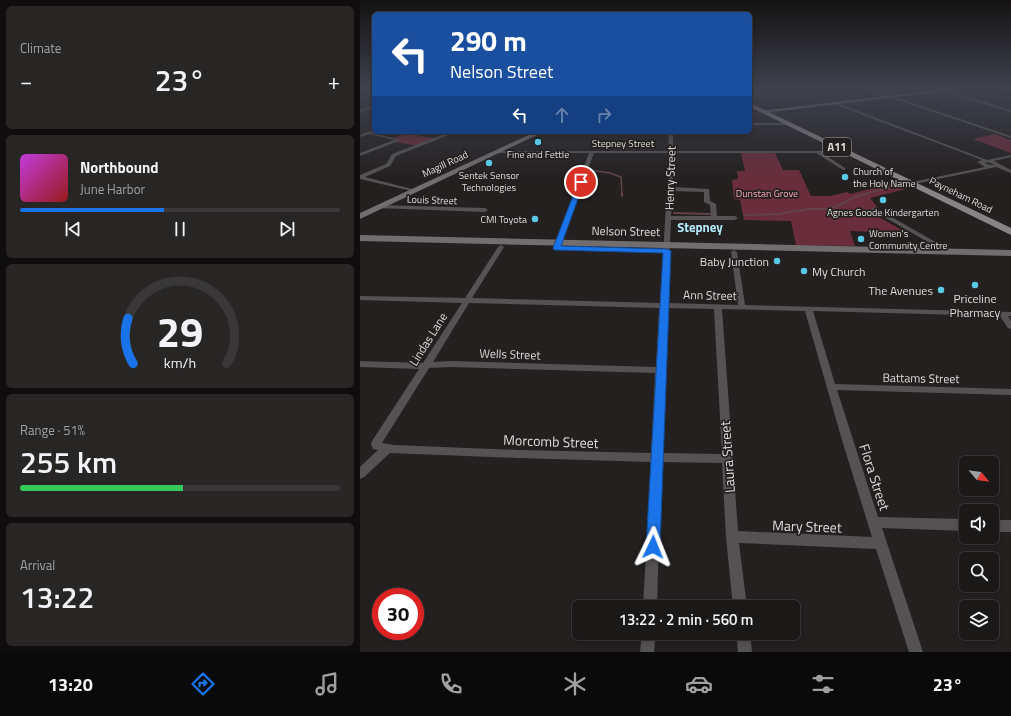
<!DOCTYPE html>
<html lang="en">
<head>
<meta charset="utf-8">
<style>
  :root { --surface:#1b1818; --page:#282525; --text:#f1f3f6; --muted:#a0a0a2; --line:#393737; --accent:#1a73e8 }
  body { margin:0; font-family:"Titillium Web",sans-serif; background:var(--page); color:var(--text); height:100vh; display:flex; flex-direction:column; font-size:15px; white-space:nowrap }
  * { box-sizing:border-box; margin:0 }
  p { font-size:13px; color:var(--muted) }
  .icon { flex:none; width:22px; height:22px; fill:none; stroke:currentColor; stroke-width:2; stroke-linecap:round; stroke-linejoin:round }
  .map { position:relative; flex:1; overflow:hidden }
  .panel { display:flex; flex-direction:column; gap:6px; padding:6px; background:#0f0d0d; width:360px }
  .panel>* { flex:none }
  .guide { position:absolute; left:12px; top:12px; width:380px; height:122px; border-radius:6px; box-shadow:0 2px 6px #0003,0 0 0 1px var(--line); background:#1a4fa0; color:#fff; overflow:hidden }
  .needle { width:26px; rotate:119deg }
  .fabs { position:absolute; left:599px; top:456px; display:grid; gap:8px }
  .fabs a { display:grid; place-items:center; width:40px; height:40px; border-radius:6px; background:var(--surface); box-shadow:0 2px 6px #0003,0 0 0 1px var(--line); font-size:20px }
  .speed { position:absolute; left:12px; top:588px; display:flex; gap:8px; font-size:20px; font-weight:700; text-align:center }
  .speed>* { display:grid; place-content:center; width:52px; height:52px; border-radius:50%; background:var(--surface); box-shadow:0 2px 6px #0003,0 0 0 1px var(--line); line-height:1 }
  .speed .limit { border:6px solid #d22; background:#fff; color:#111 }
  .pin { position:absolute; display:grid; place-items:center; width:34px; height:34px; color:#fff; margin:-17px; border:2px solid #fff; border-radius:50%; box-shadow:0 1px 4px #0007 }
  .me { position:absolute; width:44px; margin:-22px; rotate:2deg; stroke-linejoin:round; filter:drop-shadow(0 0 3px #0008) }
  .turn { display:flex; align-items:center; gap:14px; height:84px; padding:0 12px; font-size:18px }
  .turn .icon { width:52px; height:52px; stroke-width:2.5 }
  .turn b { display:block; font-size:28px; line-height:34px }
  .lanes { display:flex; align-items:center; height:38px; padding:0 12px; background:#0003; justify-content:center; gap:20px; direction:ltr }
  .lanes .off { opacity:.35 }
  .big { font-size:30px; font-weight:600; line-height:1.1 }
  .panel .card { flex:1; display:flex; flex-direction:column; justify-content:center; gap:6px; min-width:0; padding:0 14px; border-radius:6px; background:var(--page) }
  .panel .dial { align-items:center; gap:0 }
  .dial svg { height:104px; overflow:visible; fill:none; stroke:var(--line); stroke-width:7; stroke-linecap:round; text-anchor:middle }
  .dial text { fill:var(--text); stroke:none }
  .song { display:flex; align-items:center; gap:12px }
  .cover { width:48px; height:48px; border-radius:6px; background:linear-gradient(135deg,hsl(290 70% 55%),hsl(0 70% 35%)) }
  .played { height:4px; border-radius:2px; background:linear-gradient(90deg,var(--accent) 45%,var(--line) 45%) }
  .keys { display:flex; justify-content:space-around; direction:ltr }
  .heat { display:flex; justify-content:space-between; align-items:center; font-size:22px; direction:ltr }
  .charge { height:6px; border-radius:3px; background:linear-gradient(90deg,#34c759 51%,var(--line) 0) }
  .trip { position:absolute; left:212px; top:600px; width:228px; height:40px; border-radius:6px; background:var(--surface); box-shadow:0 2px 6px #0003,0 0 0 1px var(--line); font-weight:600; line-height:40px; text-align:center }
  .dock { display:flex; height:64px; justify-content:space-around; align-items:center; background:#0b0a0a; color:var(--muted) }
  .dock .icon { width:28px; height:28px }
  .dock .current { color:var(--accent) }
  .dock b { font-size:18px; color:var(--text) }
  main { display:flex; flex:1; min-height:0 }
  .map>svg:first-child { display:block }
  .green { fill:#6a2d3b }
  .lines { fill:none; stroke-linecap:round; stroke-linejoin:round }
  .stream-far1 { stroke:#604249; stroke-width:1.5 }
  .stream { stroke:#604249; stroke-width:2 }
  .street { fill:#555253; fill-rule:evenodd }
  .secondary { fill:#726e6f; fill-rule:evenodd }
  .primary { fill:#888384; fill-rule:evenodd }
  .route { fill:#1a73e8; stroke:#114b97 }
  .poi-dot { fill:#59c8e5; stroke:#242020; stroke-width:1.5 }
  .labels { text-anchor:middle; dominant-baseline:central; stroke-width:3.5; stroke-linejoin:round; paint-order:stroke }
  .far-street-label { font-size:10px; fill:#dfdcdc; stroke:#242020 }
  .far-poi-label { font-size:10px; fill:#dfdcdc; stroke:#242020 }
  .far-park-label { font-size:10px; fill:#f8a8b6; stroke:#242020 }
  .shield { fill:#242020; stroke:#a7a4a4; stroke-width:1 }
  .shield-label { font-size:11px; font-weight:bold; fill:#dfdcdc }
  .street-label { font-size:12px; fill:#dfdcdc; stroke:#242020 }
  .poi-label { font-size:12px; fill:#dfdcdc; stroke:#242020; text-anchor:end }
  .far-district-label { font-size:13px; font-weight:bold; fill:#b3eafa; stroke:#242020 }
  .near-street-label { font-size:14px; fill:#dfdcdc; stroke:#242020 }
</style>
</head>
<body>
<main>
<section class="panel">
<div class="card"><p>Climate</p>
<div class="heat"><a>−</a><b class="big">23°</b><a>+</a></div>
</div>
<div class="card">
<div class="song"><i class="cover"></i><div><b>Northbound</b><p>June Harbor</p></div></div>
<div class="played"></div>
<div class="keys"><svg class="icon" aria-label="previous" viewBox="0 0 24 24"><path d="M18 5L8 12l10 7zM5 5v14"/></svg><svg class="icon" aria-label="pause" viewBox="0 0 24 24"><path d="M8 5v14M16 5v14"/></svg><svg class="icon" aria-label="next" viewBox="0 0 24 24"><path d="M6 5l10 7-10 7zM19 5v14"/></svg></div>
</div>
<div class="card dial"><svg viewBox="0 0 100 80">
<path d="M14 69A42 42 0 1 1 86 69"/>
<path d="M14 69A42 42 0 0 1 10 34" stroke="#1a73e8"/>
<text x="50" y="56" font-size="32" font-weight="700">29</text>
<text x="50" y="72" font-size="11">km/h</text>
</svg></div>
<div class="card"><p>Range · 51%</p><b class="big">255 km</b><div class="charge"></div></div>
<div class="card"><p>Arrival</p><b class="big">13:22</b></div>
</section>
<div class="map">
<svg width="651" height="652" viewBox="0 0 651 652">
  <rect width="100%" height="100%" fill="#242020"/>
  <!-- green -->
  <g class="green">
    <polygon points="51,132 58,133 56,135 78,139 58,146 36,142 39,139 33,138"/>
    <polygon points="635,134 651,140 651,153 613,139"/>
    <polygon points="381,153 415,153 423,170 439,170 451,196 470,196 487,192 490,194 538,182 550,188 510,198 518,208 508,211 549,234 490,231 495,246 436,245 431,221 384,220 380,200 374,199 372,180 378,179 377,171 385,171"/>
  </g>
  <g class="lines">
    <!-- stream-far1 -->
    <g class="stream-far1">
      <polyline points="230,170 250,173 261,177 262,194"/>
      <polyline points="504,194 535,186"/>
    </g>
    <!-- stream -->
    <g class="stream">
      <polyline points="262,193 262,196"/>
      <polyline points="314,213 351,214"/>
      <polyline points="385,215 419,214 448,209 471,209 495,197 508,193"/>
    </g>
    <!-- street -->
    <g class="street">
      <polygon points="502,87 507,87 529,97 526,98"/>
      <polygon points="640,87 651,89 651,91 640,88"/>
      <polygon points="0,89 14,91 14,93 0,91"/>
      <polygon points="585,90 651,110 651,112 584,92"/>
      <polygon points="532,96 651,136 651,138 531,98"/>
      <path d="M475 102 627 160 651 155V157L634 161 651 170V173L636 167 550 185V183L552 182 625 167 617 162 622 160 474 104ZM628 162 634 165H630L625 163Z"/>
      <polygon points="14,105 14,107 0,112 0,110"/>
      <polygon points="390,123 428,123 430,124 428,125 390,125"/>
      <polygon points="13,130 14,132 13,133 41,140 0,156 0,153 34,140 9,134 0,137 0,135"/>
      <polygon points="53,132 58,132 54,134 52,133"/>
      <polygon points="90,132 96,132 36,156 30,166 5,177 56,190 56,192 0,179 0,175 26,164 32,154"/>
      <path d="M309 132H313V151H486L488 152 486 153H462L485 168V170H483L456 153H313V187L349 189 350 201 356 204 357 216H375L378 218 375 220H311L307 303 378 305 371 252 374 250 377 252 385 305 651 312V316H648L651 321V329L648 328 640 316 453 311 475 384 651 389V395L477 390 518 517 606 519V531L522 528 563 652H549L516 549 379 543 387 607H373L366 537 362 463 301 462 297 607H283L291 462 159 458 30 453 4 477 0 479V467L18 450 13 449 11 444 12 441 59 369 0 367V361L63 363 102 303 0 300V296L105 298 138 247 141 245 144 247 112 298 300 303 307 189 308 153H234L201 243 198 245 195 243 229 153H136L134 152 136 151H308ZM313 191 344 192V202L350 205 351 216H311ZM109 303 299 308 296 367 91 361 73 362ZM307 308 354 309 362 454 302 453ZM362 309 445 311 482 440 512 537 378 531ZM91 367 295 373 291 453 159 450 34 445 22 443 69 368Z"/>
      <polygon points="19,205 125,208 128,210 125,212 17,208 16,207"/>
      <polygon points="514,207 591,251 592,252 589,254 587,253 512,210 511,209"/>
      <rect x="632" y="520" width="19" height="12"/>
      <polygon points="282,633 296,633 294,652 280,652"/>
      <polygon points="376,633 390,633 392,652 378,652"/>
    </g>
    <!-- secondary -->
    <g class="secondary">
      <polygon points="602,87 621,87 403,113 400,111"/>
      <polygon points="175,132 183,132 0,219 0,213"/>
      <polygon points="0,235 651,250 651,256 0,241"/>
    </g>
    <!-- primary -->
    <polygon class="primary" points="390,103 651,228 651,235 390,107"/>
  </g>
  <!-- sky -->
  <linearGradient id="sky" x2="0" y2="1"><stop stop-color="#141212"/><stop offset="0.49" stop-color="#3f424e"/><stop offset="1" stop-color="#3f424e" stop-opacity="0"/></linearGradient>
  <rect width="651" height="179" fill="url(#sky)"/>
  <!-- route -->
  <polygon class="route" points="219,180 224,182 201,246 307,249 311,251 300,547 298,552 293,554 288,552 286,547 303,253 194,250 193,248"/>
  <!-- markers -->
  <g class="poi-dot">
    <circle cx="178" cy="142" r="4"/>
    <circle cx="129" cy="163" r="4"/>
    <circle cx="485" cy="177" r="4"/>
    <circle cx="523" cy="200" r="4"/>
    <circle cx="175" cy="219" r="4"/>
    <circle cx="501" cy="239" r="4"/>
    <circle cx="417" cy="261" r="4"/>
    <circle cx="444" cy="271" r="4"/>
    <circle cx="615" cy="285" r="4"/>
    <circle cx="581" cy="290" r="4"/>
  </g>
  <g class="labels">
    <!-- far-street labels -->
    <g class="far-street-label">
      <text x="263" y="143">Stepney Street</text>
      <text transform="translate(85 164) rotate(-25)">Magill Road</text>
      <text transform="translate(601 195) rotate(26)">Payneham Road</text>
      <text transform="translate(72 200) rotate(2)">Louis Street</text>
    </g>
    <!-- far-poi labels -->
    <g class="far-poi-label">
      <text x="178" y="154">Fine and Fettle</text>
      <text x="493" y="171" text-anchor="start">Church of<tspan x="493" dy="12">the Holy Name</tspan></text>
      <text x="129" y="175">Sentek Sensor<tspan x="129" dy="12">Technologies</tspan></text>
      <text x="523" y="212">Agnes Goode Kindergarten</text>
      <text x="167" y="219" text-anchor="end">CMI Toyota</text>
      <text x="509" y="233" text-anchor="start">Women's<tspan x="509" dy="12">Community Centre</tspan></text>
    </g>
    <!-- far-park labels -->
    <g class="far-park-label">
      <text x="407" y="193">Dunstan Grove</text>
    </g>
    <!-- shield labels -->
    <rect class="shield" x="463" y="138" width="28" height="18" rx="3"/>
    <g class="shield-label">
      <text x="477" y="147">A11</text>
    </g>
    <!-- street labels -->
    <g class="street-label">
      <text transform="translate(310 178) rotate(-88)">Henry Street</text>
      <text transform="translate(266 231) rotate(1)">Nelson Street</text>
      <text transform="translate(350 295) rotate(1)">Ann Street</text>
      <text transform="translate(68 339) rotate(-58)">Lindas Lane</text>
      <text transform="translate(150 354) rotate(2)">Wells Street</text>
      <text transform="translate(561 378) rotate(1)">Battams Street</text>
    </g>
    <!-- poi labels -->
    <g class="poi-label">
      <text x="409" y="261">Baby Junction</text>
      <text x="452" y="271" text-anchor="start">My Church</text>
      <text x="573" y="290">The Avenues</text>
      <text x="615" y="298" text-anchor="middle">Priceline<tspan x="615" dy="14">Pharmacy</tspan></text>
    </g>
    <!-- far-district labels -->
    <g class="far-district-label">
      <text x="340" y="227">Stepney</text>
    </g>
    <!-- near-street labels -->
    <g class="near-street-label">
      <text transform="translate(191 441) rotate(2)">Morcomb Street</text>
      <text transform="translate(367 457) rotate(-94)">Laura Street</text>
      <text transform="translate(515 477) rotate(72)">Flora Street</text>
      <text transform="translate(447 526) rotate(2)">Mary Street</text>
    </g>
  </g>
</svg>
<div class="fabs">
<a><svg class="needle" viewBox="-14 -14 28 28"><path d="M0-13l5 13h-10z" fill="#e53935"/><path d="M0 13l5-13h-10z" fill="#a0a0a2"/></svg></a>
<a><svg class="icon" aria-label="sound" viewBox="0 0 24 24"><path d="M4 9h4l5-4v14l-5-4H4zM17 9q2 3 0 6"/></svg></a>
<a><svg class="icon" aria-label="search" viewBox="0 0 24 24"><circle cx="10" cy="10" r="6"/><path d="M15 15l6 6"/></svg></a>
<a><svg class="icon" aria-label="layers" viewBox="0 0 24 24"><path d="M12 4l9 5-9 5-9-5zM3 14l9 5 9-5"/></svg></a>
</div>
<div class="speed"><div class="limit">30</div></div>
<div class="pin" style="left:221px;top:182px;background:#d93025"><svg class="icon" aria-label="arrive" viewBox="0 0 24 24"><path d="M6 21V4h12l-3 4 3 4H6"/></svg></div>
<svg class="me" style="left:293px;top:547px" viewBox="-20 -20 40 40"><path d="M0-17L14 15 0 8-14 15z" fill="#1a73e8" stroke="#fff" stroke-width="4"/></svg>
<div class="trip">13:22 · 2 min · 560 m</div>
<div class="guide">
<div class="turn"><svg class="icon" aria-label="left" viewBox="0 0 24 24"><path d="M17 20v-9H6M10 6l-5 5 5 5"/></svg><div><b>290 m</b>Nelson Street</div></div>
<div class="lanes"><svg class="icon" aria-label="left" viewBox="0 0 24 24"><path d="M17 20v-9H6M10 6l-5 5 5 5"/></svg><svg class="icon off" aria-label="ahead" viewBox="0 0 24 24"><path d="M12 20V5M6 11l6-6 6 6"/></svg><svg class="icon off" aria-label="right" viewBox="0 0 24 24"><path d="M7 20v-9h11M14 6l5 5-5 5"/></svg></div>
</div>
</div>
</main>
<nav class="dock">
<b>13:20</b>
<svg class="icon current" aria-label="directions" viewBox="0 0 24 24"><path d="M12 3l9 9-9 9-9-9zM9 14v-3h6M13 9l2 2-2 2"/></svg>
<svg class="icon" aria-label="music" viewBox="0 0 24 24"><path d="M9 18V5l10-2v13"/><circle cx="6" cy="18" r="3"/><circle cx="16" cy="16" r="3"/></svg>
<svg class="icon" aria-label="phone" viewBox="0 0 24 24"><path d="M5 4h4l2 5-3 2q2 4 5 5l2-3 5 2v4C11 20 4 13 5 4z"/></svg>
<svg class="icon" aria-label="climate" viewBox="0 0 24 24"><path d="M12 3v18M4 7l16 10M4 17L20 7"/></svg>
<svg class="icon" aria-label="car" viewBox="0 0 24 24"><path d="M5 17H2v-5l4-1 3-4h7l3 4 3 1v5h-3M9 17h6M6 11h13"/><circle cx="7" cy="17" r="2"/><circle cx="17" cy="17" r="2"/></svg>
<svg class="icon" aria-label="filters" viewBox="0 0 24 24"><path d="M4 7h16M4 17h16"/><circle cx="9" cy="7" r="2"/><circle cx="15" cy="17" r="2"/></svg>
<b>23°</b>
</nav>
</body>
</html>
